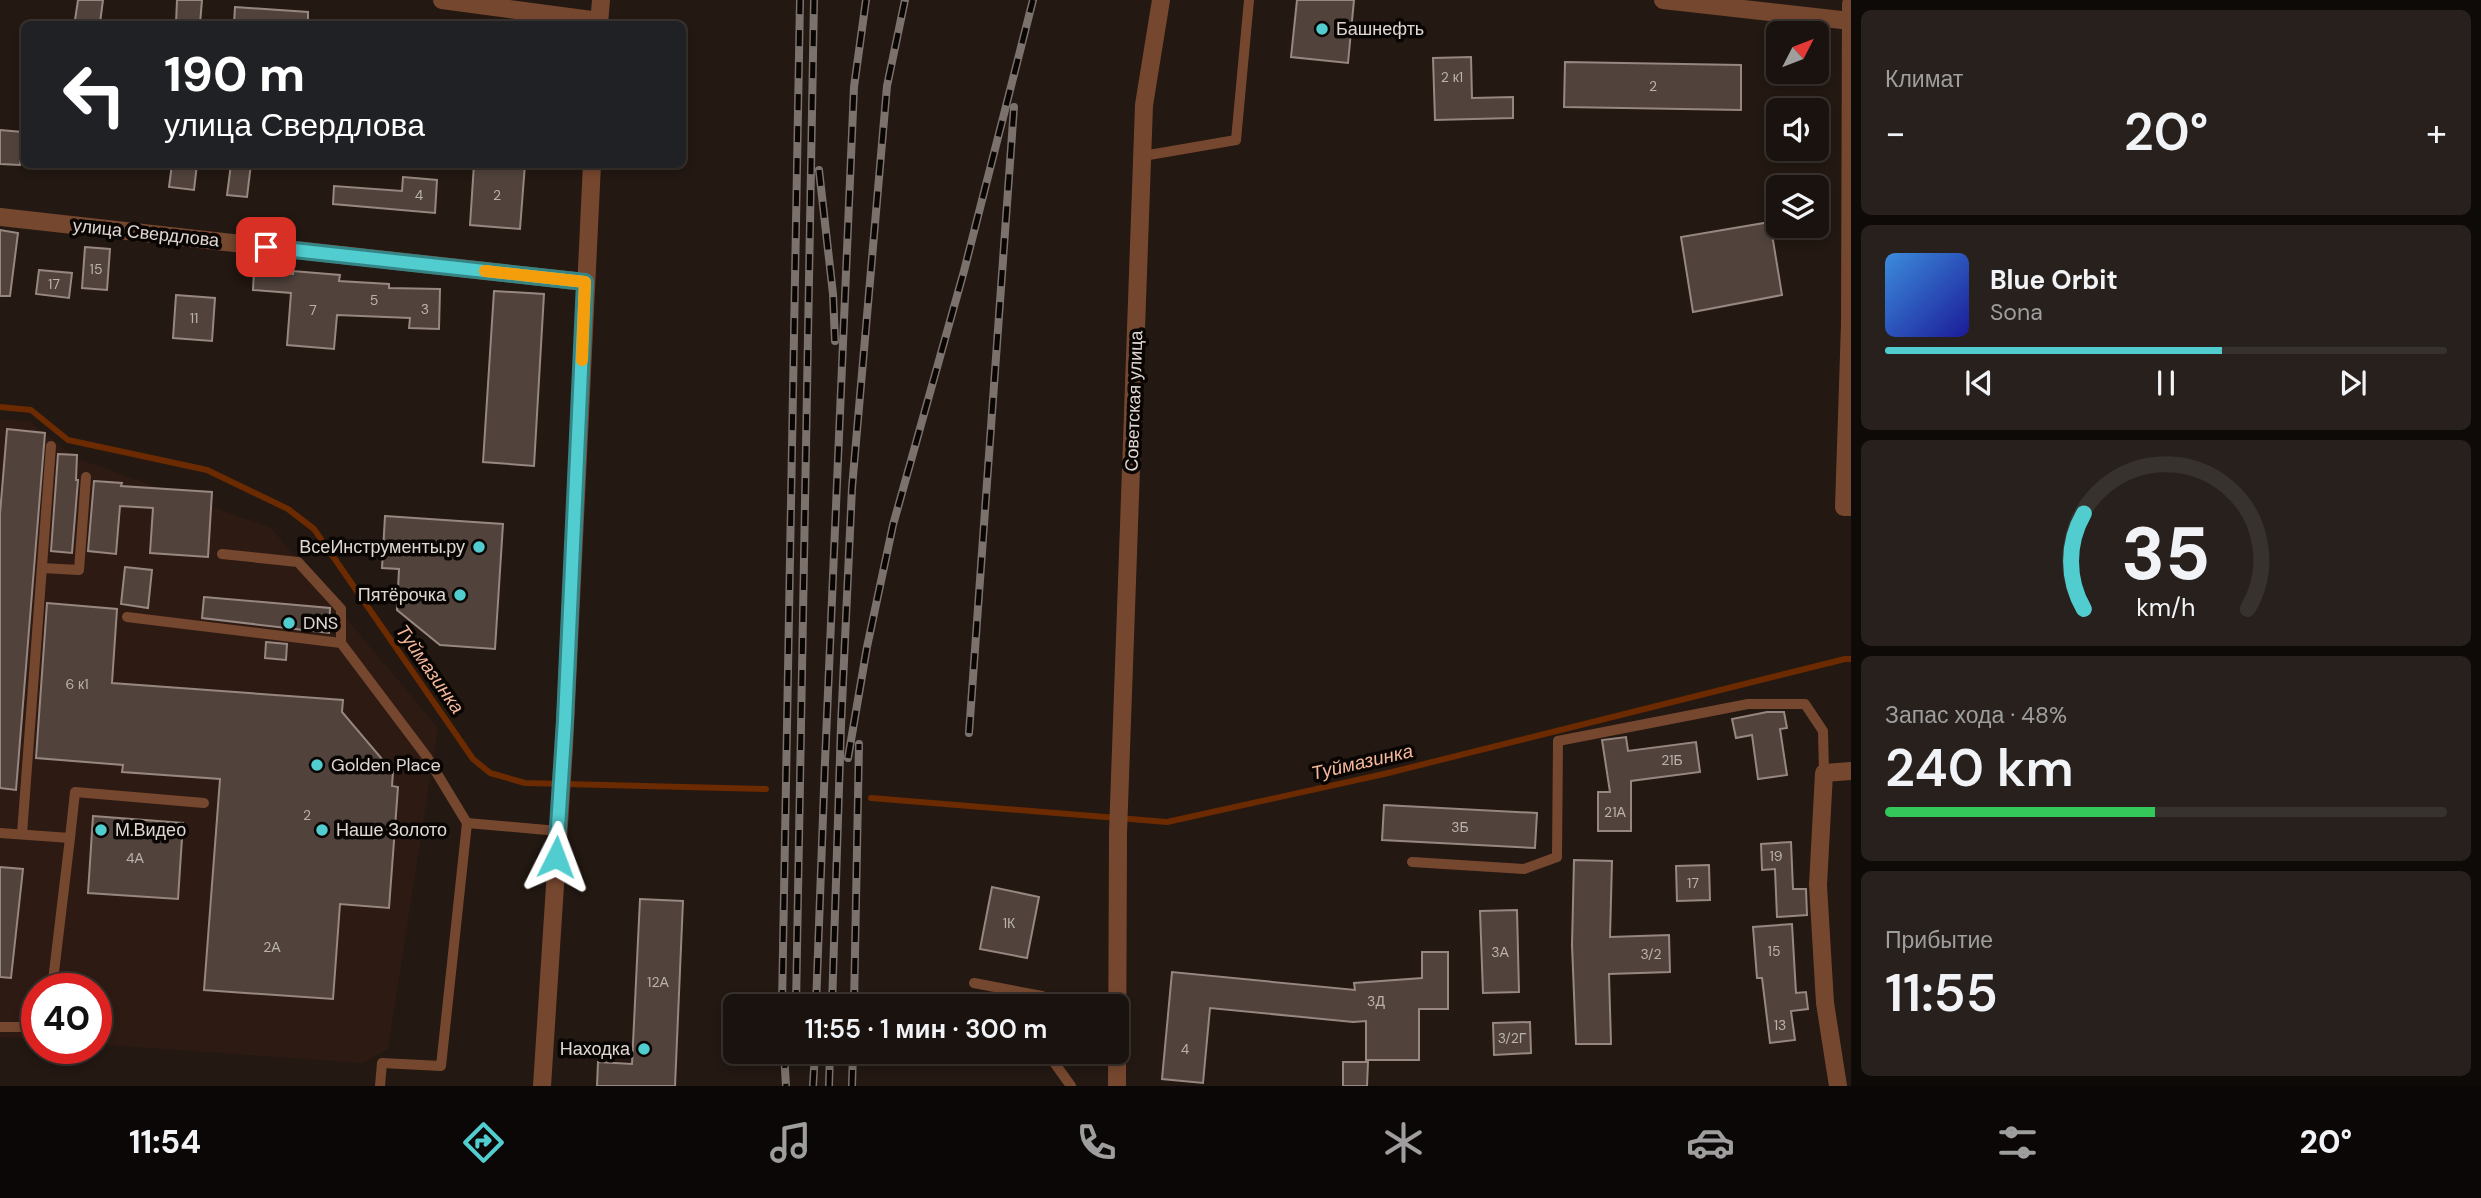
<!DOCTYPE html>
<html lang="ru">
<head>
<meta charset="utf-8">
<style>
  :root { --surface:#1a120e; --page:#27201c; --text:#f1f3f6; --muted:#9f9e9e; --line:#38322e; --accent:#52cdcf }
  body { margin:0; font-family:"DM Sans",sans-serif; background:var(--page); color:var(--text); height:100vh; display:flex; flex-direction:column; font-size:26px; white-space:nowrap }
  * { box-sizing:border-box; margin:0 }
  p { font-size:23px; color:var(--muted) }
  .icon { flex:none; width:38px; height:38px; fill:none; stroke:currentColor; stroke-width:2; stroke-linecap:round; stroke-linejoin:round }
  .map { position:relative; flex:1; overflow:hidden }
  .details { display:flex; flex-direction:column; gap:10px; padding:10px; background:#0e0a08; width:630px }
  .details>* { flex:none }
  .banner { position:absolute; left:21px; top:21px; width:665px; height:147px; border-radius:10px; box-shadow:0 4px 10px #0003,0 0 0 2px var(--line); background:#202124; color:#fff; overflow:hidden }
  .needle { width:46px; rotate:48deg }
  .fabs { position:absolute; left:1766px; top:21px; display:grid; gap:14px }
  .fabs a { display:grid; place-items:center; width:63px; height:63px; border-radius:10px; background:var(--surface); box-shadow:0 4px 10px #0003,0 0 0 2px var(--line); font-size:35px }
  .speed { position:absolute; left:21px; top:973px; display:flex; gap:14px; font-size:35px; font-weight:700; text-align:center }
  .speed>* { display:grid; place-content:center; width:91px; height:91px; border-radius:50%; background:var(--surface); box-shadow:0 4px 10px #0003,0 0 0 2px var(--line); line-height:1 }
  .speed .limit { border:10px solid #d22; background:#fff; color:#111 }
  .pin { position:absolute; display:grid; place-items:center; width:60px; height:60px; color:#fff; margin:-30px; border-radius:14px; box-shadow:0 4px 10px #0006 }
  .me { position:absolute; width:77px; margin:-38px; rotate:3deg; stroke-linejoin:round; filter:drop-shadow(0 0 5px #0008) }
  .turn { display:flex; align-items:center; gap:24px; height:147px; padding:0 28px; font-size:32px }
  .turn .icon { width:91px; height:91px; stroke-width:2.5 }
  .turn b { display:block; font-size:49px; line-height:60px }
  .big { font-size:52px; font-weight:600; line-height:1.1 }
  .details .card { flex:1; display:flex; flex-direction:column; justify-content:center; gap:10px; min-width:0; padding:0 24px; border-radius:10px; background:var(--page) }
  .details .dial { align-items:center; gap:0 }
  .dial svg { height:182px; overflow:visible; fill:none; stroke:var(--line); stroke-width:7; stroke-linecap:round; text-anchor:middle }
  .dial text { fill:var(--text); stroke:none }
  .song { display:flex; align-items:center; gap:21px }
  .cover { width:84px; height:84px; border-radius:10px; background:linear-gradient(135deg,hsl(210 70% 55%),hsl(240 70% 35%)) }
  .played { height:7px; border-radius:4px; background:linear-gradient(90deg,var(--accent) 60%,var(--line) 60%) }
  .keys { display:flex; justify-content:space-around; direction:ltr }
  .heat { display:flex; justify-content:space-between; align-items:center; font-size:38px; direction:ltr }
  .charge { height:10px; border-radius:5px; background:linear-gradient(90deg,#34c759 48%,var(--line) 0) }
  .trip { position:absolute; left:723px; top:994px; width:406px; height:70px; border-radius:10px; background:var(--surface); box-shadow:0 4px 10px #0003,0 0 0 2px var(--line); font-weight:600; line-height:70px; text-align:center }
  .tab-bar { display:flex; height:112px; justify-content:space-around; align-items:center; background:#0a0706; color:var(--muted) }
  .tab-bar .icon { width:49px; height:49px }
  .tab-bar .active { color:var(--accent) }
  .tab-bar b { font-size:32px; color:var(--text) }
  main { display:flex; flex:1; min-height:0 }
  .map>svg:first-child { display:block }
  .built { fill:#2d1b13 }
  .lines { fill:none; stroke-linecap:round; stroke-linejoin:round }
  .stream { stroke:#6c2a00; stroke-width:6 }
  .building { fill:#51433c; stroke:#978780; stroke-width:2 }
  .service { stroke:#76472f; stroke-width:10 }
  .minor { stroke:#76472f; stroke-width:18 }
  .tertiary { stroke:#76472f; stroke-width:18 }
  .rail-casing { stroke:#7c726d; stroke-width:8 }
  .rail { stroke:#090503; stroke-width:5; stroke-dasharray:16; stroke-linecap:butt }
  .route-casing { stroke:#358587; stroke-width:18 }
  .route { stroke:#52cdcf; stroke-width:12 }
  .slow { stroke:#f59e0b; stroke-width:12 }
  .poi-dot { fill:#52cdcf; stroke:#090503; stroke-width:2.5 }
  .labels { text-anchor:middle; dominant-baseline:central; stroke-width:7; stroke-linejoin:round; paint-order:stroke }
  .number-label { font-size:14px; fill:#bcb2ad }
  .poi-label { font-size:18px; fill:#e0d7d3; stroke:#090503; text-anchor:start }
  .street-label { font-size:18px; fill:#e0d7d3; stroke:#090503 }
  .water-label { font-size:19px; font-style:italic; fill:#f5b89b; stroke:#090503 }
</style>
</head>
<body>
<main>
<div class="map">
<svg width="1851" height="1086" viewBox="0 0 1851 1086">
  <rect width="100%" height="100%" fill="#231812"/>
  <!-- built -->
  <polygon class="built" points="0,420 29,421 76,458 271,528 438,728 388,1049 363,1063 96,1044 96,989 37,989 37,1039 0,1037"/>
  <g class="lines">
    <!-- stream -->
    <g class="stream">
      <polyline points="0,407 31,410 68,440 207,470 288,509 314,529 473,759 490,773 525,783 766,789"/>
      <polyline points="871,798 1167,822 1384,774 1845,659 1851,659"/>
    </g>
  </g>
  <!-- building -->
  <g class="building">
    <polygon points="78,0 103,0 100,23 75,20"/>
    <polygon points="177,0 202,0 200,24 176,24"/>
    <polygon points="1297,0 1354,0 1348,63 1291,57"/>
    <polygon points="235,7 308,12 308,24 234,24"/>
    <polygon points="1471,57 1472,98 1513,97 1513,118 1435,120 1433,58"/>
    <polygon points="1565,62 1741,65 1741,110 1564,107"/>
    <polygon points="0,130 22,132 20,165 0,164"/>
    <polygon points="172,164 197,164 194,190 169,187"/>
    <polygon points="231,164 251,164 247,197 227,195"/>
    <polygon points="474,164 525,164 520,229 470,225"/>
    <polygon points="403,177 437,180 435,213 333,204 334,186 402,191"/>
    <polygon points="1770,222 1782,295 1693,312 1681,237"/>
    <polygon points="0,230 18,233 10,296 0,296"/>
    <polygon points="85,247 110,249 107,290 82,288"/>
    <polygon points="39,270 72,273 69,298 36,294"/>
    <polygon points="254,271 293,274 293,271 340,275 339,281 389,284 389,288 440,289 439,329 409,328 410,318 337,315 334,349 287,345 291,293 253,290"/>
    <polygon points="494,291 544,294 534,466 483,462"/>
    <polygon points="176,295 215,298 212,341 173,338"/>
    <polygon points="7,429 45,433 16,790 0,788 0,514"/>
    <polygon points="58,454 77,455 76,480 78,480 72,553 51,551"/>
    <polygon points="94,481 122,483 121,486 212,492 208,557 150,553 153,508 120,506 116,554 88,551"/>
    <polygon points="385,516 503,524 495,649 440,645 397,610 399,569 382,568"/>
    <polygon points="125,567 152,570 148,608 121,604"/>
    <polygon points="204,597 330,608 329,633 202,618"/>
    <polygon points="47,603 117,609 112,683 343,700 342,712 393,772 392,786 398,787 389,908 340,904 333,999 204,990 220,779 122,772 123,765 36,758"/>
    <polygon points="266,642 287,644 286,660 265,658"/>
    <polygon points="1767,712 1784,712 1787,728 1780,729 1787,775 1758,779 1752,735 1736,738 1732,719"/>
    <polygon points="1626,737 1628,751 1696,742 1700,772 1631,781 1631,831 1598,831 1598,792 1610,792 1602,740"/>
    <polygon points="1384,805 1537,813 1535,848 1382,840"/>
    <polygon points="93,816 183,823 178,899 88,893"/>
    <polygon points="1791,842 1793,889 1806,889 1807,915 1777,917 1775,869 1762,870 1761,844"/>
    <polygon points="1574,860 1612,861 1610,937 1669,935 1670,972 1609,974 1611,1044 1576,1044 1572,945"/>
    <polygon points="1709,865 1710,900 1677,901 1676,866"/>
    <polygon points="0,867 23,869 11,978 0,977"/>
    <polygon points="992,887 1039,897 1027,958 980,949"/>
    <polygon points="640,899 683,901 675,1086 597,1086 598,1062 632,1064"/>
    <polygon points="1517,910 1519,992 1483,993 1480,911"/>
    <polygon points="1792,924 1796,993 1806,992 1808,1009 1791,1011 1795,1040 1770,1043 1762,978 1757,978 1753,927"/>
    <polygon points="1422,952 1448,952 1448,1009 1419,1009 1419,1060 1366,1060 1366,1021 1353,1022 1210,1008 1203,1083 1162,1079 1172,972 1355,990 1354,983 1422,978"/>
    <polygon points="1530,1022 1531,1053 1494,1055 1493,1023"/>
    <polygon points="1343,1062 1368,1062 1367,1086 1343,1086"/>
  </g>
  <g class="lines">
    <!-- service -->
    <g class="service">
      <polyline points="1143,156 1236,140 1249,0"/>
      <polyline points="222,554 298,562 341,609 341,643"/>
      <polyline points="42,568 79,570 86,477"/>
      <polyline points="127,617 341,643 427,757 467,823"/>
      <polyline points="0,833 70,838 52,989"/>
      <polyline points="22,834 51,446"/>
      <polyline points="70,838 75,792 204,803"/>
      <polyline points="1412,862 1524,869 1557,857 1558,741 1748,704 1805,704 1823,731 1824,773"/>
      <polyline points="974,983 1042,996 1044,1006"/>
      <polyline points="0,1027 37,1027"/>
      <polyline points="1051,1052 1053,1061 1071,1086"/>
      <polyline points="380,1086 382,1063 441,1066 467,823 558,831"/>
    </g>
    <!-- minor -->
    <g class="minor">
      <polyline points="442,0 599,21"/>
      <polyline points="1663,0 1851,21"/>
      <polyline points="1851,4 1850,324 1844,507 1851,507"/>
      <polyline points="0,217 585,282"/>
      <polyline points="1838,1086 1825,1003 1818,885 1824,773 1851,771"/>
    </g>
    <!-- tertiary -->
    <g class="tertiary">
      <polyline points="599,24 601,0"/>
      <polyline points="542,1086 564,747 592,164"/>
      <polyline points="1117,1086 1118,833 1144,105 1161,0"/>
    </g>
    <!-- rail casing -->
    <g class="rail-casing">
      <g id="rail">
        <polyline points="819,170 833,294 835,341"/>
        <polyline points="969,733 1014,107"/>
        <polyline points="848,758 867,647 893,525 964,271 1033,0"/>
        <polyline points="782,1006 800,0"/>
        <polyline points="796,1006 814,0"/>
        <polyline points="816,1006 825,762 854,87 866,0"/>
        <polyline points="832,1006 841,726 852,488 887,86 905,0"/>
        <polyline points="854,1006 859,744"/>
        <polyline points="784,1052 786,1086"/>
        <polyline points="813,1086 815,1052"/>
        <polyline points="829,1086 830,1052"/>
        <polyline points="852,1086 853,1052"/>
      </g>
    </g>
    <!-- rail -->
    <use href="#rail" class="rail"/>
  </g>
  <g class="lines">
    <!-- route casing -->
    <g class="route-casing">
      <polyline id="route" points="266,247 585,282 565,720 556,857"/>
    </g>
    <!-- route -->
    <use href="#route" class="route"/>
    <!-- slow -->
    <polyline class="slow" points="485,271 585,282 582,360"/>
  </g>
  <!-- markers -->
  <g class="poi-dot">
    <circle cx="1322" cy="29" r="7"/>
    <circle cx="479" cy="547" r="7"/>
    <circle cx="460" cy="595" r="7"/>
    <circle cx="289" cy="623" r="7"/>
    <circle cx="317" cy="765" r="7"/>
    <circle cx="101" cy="830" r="7"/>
    <circle cx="322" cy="830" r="7"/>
    <circle cx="644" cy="1049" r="7"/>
  </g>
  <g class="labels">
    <!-- number labels -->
    <g class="number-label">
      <text x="1452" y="77">2 к1</text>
      <text x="1653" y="86">2</text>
      <text x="419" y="195">4</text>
      <text x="497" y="195">2</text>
      <text x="96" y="269">15</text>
      <text x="54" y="284">17</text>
      <text x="374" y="300">5</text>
      <text x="425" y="309">3</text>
      <text x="313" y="310">7</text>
      <text x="194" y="318">11</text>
      <text x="77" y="684">6 к1</text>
      <text x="1672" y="760">21Б</text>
      <text x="1615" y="812">21А</text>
      <text x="307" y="815">2</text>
      <text x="1460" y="827">3Б</text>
      <text x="1776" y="856">19</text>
      <text x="135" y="858">4А</text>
      <text x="1693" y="883">17</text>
      <text x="1009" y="923">1К</text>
      <text x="272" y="947">2А</text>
      <text x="1774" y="951">15</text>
      <text x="1500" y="952">3А</text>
      <text x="1651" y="954">3/2</text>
      <text x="658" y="982">12А</text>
      <text x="1376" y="1001">3Д</text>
      <text x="1780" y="1025">13</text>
      <text x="1512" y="1038">3/2Г</text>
      <text x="1185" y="1049">4</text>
    </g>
    <!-- poi labels -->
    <g class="poi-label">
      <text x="1336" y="29">Башнефть</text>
      <text x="465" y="547" text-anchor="end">ВсеИнструменты.ру</text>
      <text x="446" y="595" text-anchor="end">Пятёрочка</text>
      <text x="303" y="623">DNS</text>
      <text x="331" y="765">Golden Place</text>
      <text x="115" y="830">М.Видео</text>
      <text x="336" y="830">Наше Золото</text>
      <text x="630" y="1049" text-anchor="end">Находка</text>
    </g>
    <!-- street labels -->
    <g class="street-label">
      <text transform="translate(146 233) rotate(6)">улица Свердлова</text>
      <text transform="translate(1134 401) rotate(-88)">Советская улица</text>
    </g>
    <!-- water labels -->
    <g class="water-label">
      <text transform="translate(430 669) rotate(55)">Туймазинка</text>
      <text transform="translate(1362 762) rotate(-13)">Туймазинка</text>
    </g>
  </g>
</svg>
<div class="fabs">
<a><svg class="needle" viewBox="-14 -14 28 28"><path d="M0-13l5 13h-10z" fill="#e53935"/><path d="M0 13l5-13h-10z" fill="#9f9e9e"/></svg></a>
<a><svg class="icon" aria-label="sound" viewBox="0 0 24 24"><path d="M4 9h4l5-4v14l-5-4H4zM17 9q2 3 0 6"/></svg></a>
<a><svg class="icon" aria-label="layers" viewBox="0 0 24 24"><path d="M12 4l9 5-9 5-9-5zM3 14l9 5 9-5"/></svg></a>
</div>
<div class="speed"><div class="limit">40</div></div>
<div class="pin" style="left:266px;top:247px;background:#d93025"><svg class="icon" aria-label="arrive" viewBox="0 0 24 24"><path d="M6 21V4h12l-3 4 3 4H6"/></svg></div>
<svg class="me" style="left:556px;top:857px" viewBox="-20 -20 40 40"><path d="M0-17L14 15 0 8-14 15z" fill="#52cdcf" stroke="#fff" stroke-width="4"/></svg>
<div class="trip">11:55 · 1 мин · 300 m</div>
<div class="banner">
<div class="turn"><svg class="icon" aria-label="left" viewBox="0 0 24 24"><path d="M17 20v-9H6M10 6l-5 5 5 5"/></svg><div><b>190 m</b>улица Свердлова</div></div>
</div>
</div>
<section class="details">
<div class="card"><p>Климат</p>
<div class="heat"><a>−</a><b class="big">20°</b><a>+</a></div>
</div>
<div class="card">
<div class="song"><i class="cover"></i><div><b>Blue Orbit</b><p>Sona</p></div></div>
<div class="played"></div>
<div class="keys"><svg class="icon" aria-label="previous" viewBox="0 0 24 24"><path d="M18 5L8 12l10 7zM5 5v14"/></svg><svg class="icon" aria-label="pause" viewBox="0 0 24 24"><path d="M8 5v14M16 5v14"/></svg><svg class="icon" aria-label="next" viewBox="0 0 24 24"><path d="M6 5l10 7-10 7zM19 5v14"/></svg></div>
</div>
<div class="card dial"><svg viewBox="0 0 100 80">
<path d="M14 69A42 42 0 1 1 86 69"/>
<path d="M14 69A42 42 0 0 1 14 27" stroke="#52cdcf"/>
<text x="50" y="56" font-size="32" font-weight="700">35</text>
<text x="50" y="72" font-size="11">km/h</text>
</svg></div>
<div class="card"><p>Запас хода · 48%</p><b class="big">240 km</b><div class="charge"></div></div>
<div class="card"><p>Прибытие</p><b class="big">11:55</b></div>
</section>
</main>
<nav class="tab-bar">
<b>11:54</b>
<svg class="icon active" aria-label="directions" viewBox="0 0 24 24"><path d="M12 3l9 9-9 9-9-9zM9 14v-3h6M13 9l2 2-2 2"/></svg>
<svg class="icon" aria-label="music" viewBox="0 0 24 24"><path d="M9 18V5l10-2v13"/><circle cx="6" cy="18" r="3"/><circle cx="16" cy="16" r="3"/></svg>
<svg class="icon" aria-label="phone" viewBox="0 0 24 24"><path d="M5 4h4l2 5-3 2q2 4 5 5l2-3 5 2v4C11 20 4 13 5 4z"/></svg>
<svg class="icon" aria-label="climate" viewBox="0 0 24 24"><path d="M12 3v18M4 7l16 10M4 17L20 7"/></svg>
<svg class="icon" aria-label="car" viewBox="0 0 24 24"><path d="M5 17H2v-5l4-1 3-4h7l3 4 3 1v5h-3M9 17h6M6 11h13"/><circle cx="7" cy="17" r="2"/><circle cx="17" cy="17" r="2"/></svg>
<svg class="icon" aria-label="filters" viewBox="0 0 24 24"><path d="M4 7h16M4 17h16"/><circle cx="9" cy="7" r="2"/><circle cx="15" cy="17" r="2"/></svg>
<b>20°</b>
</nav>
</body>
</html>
